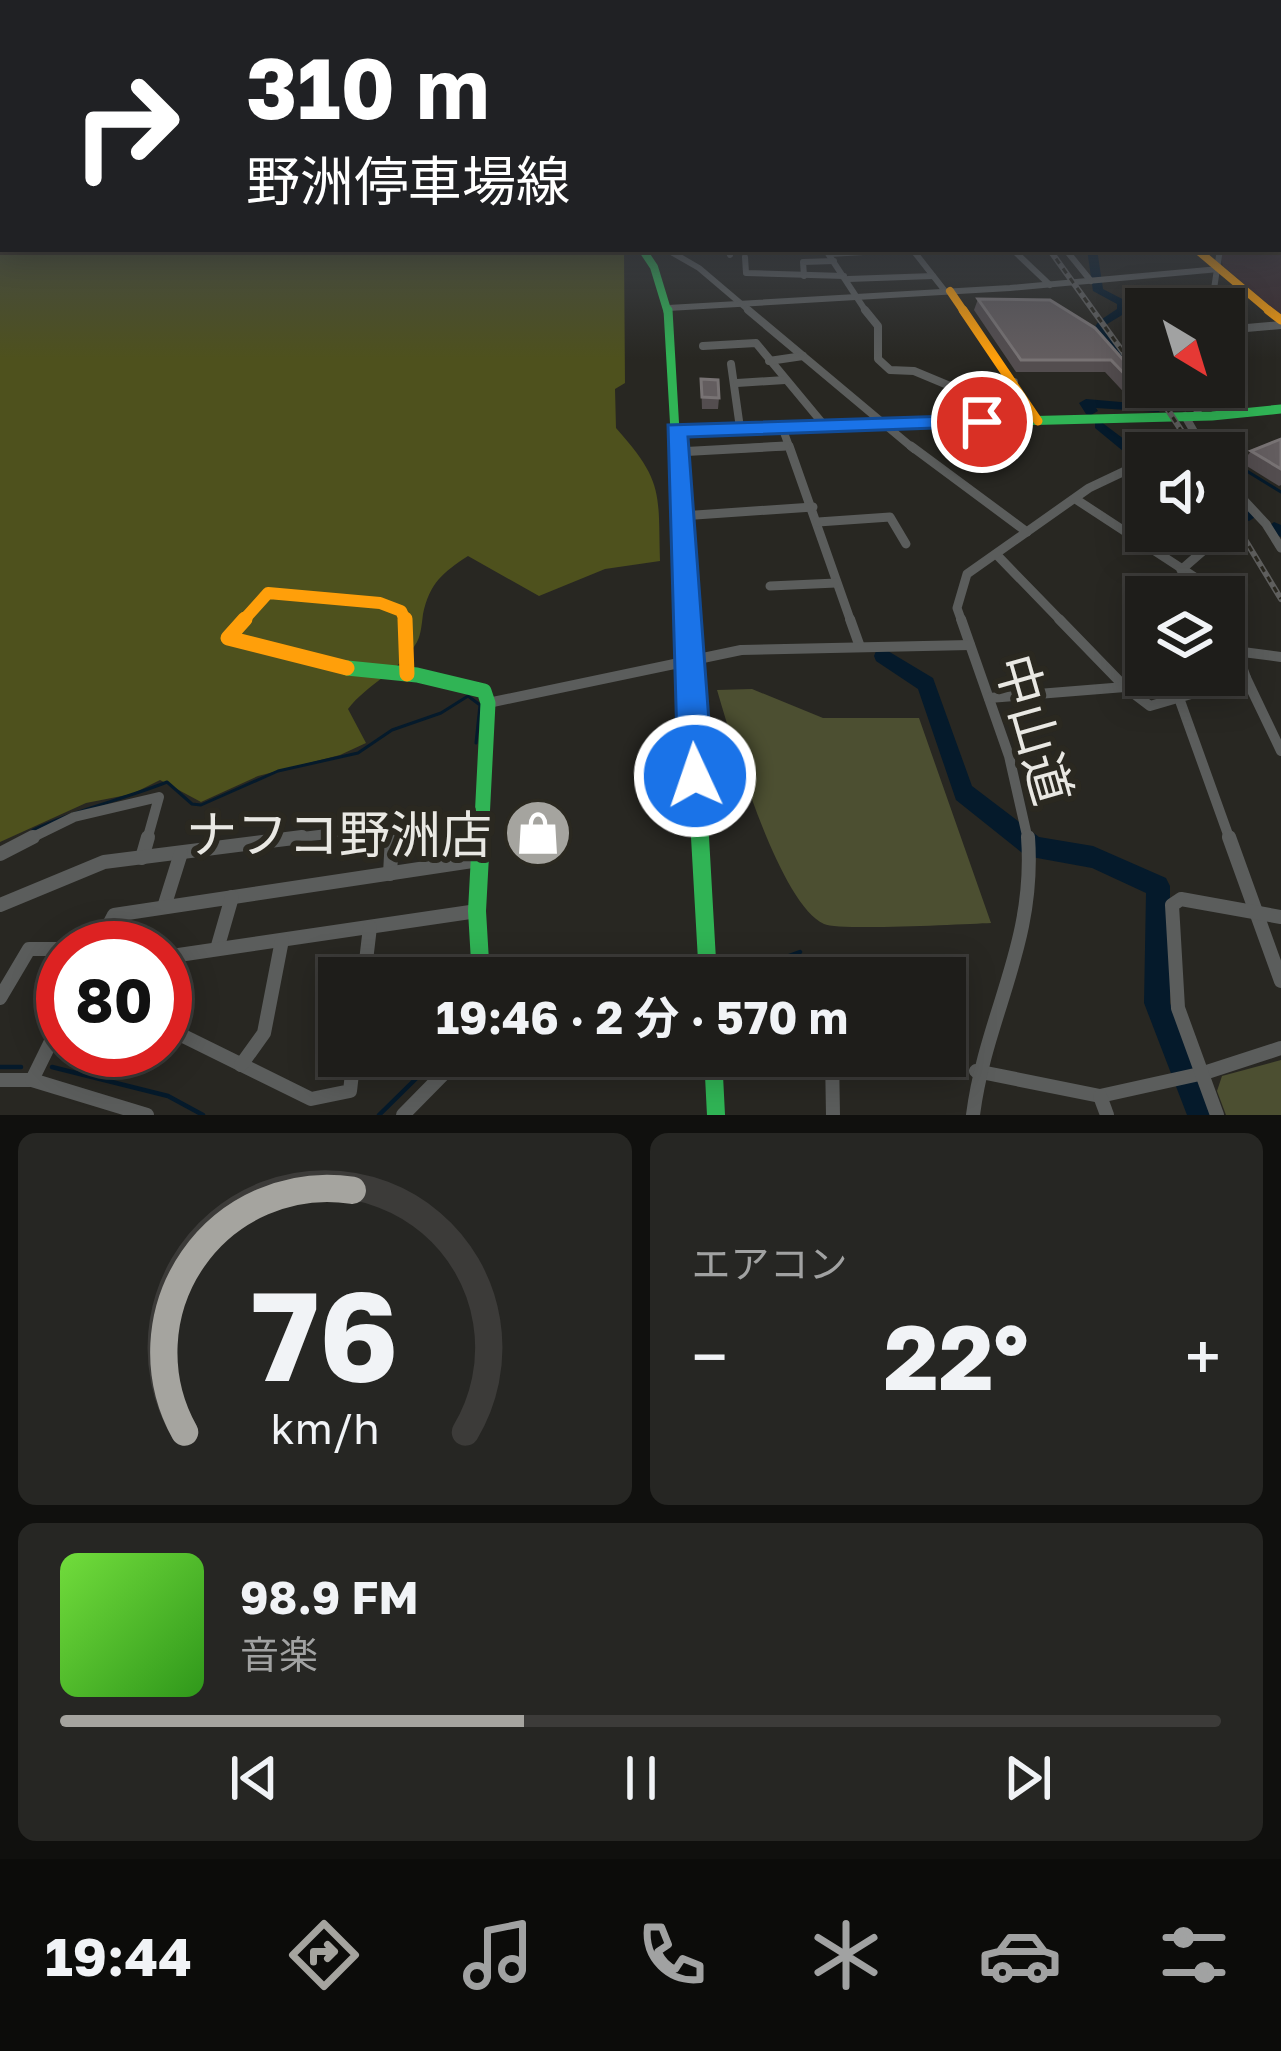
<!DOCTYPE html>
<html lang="ja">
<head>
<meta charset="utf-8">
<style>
  :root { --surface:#1e1d1a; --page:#262623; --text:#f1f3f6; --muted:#a1a2a2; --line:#3c3b39; --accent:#a5a49f }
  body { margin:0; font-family:"Golos Text","Noto Sans JP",sans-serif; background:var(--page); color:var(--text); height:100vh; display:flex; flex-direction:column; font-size:45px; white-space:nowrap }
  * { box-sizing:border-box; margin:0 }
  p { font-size:39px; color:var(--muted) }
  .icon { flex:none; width:66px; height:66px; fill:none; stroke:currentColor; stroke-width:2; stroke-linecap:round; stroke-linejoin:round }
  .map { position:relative; height:1115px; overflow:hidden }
  .details { display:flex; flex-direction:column; gap:18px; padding:18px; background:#10100e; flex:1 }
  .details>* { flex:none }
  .top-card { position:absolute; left:0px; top:0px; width:1281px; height:252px; box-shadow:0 6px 30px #0003,0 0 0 3px var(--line); background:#202124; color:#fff; overflow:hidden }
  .needle { width:78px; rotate:142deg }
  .controls { position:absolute; left:1125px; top:288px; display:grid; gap:24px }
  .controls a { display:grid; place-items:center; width:120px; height:120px; border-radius:0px; background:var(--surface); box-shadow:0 6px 30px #0003,0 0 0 3px var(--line); font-size:60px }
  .speed { position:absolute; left:36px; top:921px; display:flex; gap:24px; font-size:60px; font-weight:700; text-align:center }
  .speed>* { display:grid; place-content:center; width:156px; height:156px; border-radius:50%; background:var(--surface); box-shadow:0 6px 30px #0003,0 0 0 3px var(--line); line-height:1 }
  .speed .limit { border:18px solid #d22; background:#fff; color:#111 }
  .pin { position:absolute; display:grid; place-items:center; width:102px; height:102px; color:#fff; margin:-51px; border:6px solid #fff; border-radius:50%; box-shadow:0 3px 12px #0007 }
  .me { position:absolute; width:132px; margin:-66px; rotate:357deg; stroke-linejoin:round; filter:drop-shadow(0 0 9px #0008) }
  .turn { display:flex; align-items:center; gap:42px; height:252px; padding:0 48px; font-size:54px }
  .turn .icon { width:156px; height:156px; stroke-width:2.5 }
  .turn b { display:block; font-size:84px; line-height:102px }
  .big { font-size:90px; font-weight:700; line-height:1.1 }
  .details .card { flex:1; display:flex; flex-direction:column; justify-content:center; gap:18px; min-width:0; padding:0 42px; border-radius:18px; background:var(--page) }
  .details .dial { align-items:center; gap:0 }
  .dial svg { height:312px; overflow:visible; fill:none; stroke:var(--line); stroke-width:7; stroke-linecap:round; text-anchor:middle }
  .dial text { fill:var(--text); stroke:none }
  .song { display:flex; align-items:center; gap:36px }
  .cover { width:144px; height:144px; border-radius:18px; background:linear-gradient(135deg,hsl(100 70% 55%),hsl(110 70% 35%)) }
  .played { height:12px; border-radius:6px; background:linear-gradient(90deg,var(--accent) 40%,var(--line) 40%) }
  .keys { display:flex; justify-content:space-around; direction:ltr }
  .heat { display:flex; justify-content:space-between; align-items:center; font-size:66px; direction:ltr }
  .details .tiles { flex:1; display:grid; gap:18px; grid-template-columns:1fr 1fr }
  .card:last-child { grid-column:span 2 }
  .trip { position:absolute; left:318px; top:957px; width:648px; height:120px; border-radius:0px; background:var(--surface); box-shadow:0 6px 30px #0003,0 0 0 3px var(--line); font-weight:700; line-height:120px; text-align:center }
  .menu { display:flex; height:192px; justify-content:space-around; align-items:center; background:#0c0c0a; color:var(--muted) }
  .menu .icon { width:84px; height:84px }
  .menu .on { color:var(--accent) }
  .menu b { font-size:54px; color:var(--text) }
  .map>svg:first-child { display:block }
  .education { fill:#3a292c }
  .green { fill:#4c4f31 }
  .forest { fill:#4e511d }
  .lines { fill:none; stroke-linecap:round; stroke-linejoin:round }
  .stream-far1 { stroke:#051a2b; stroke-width:3 }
  .stream { stroke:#051a2b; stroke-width:4.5 }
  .river { fill:#051a2b; fill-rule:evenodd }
  .street-far4 { stroke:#5b5d5c; stroke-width:6 }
  .street-far3 { stroke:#5b5d5c; stroke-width:8 }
  .street-far2 { stroke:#5b5d5c; stroke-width:9 }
  .street-far1 { stroke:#5b5d5c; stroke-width:10 }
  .street { stroke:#5b5d5c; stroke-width:14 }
  .fast-far4 { stroke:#30b455; stroke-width:8 }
  .fast-far3 { stroke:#30b455; stroke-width:9 }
  .fast-far2 { stroke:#30b455; stroke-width:12 }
  .fast-far1 { stroke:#30b455; stroke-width:15 }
  .fast { stroke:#30b455; stroke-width:18 }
  .slow-far3 { stroke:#ff9f0a; stroke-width:8 }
  .slow-far2 { stroke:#ff9f0a; stroke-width:9 }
  .slow-far1 { stroke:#ff9f0a; stroke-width:12 }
  .slow { stroke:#ff9f0a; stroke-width:15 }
  .rail-casing { stroke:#5f5f5e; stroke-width:6 }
  .rail { stroke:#2a2820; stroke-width:3; stroke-dasharray:6; stroke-linecap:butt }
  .wall { fill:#534d4f }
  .building { fill:#635d5f; stroke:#787374; stroke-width:3 }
  .route { fill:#1a73e8; stroke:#114b97; stroke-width:3 }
  .labels { text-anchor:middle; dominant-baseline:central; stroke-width:12; stroke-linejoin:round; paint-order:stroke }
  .near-street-label { font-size:51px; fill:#e9e8e3; stroke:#2a2820 }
  .near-poi-label { font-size:51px; fill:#e9e8e3; stroke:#2a2820; text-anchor:end }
</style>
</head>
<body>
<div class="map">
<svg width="1281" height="1115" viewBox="0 0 1281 1115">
  <rect width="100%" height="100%" fill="#282722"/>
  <!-- education -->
  <polygon class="education" points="1278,245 1281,246 1281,315 1223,266 1221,257 1222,249 1278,249"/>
  <!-- green -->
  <g class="green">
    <path d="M752 689 823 718H919L991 923C965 924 839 931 824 924 778 903 732 740 717 690Z"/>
    <polygon points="1281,1060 1281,1115 1226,1115 1217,1091 1222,1076"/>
  </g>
  <!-- forest -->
  <path class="forest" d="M0 239 3 249H624L625 383 615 389 616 428C664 482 658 492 660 561L605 569 539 596 468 556C442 573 430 583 423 614 422 622 421 635 417 642 401 670 367 684 348 709L366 743 340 755 258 776 201 802 160 780 132 794 86 803 0 842Z"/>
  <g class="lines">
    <!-- stream-far1 -->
    <g class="stream-far1">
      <polyline points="1123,301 1183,309"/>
      <polyline points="1224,318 1244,327"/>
      <polyline points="1224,457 1281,492"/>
      <path d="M33 830C77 809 122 800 167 782L192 804 201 805 278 771 358 753 392 730 441 713 468 696 480 705 476 743"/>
    </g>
    <!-- stream -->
    <g class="stream">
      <polyline points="729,978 800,952"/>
      <polyline points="0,1067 21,1067"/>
      <polyline points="52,1067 168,1096 203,1115"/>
      <polyline points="379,1115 439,1056"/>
    </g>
    <!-- river -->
    <g class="river">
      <polygon points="1278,241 1281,242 1281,249 1278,248"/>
      <polygon points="1087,249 1097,249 1103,289 1128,302 1127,312 1104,326 1161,409 1159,412 1096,408 1098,411 1091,415 1086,414 1079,403 1086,399 1144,404 1094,328 1099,321 1117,309 1117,304 1093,291"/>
      <polygon points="1100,421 1145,455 1145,461 1135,461 1095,428 1095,422"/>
      <polygon points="1224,500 1255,512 1257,516 1249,521 1224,511"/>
      <polygon points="1274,522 1281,525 1281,537 1268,532 1266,528"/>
      <polygon points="883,648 933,678 972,786 1039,837 1093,846 1166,878 1170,886 1170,1003 1215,1115 1187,1115 1144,1003 1146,893 1092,868 1026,856 956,800 918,689 876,661 874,656 876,651"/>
    </g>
    <!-- street-far4 -->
    <g class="street-far4">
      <polyline points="666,249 699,268 752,313"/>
      <polyline points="728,249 730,255"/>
      <polyline points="825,249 867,313"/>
      <polyline points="912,249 945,291"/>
      <polyline points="1012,249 1050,285"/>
      <polyline points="1065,249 1091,281"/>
      <polyline points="829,254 916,249"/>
      <polyline points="745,257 746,273 844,276"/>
      <polyline points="804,276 803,262 834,261"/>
      <polyline points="848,279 933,276"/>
      <polyline points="668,308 1010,288 1219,269"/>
      <polyline points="1211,309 1220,249"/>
    </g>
    <!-- street-far3 -->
    <g class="street-far3">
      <polyline points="748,310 914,449"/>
      <polyline points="865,310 878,326 878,359 890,370 914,371 950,386 1014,382"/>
      <polyline points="1224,330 1281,325"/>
      <polyline points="703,346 756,343 824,425"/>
      <polyline points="769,361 803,356"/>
      <polyline points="731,364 740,428"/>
      <polyline points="737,383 785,380"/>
      <polyline points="1185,416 1204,449"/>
      <polyline points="1197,416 1201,387"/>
      <polyline points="782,427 790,449"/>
      <polyline points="729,449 789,446"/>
      <polyline points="1170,449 1193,434"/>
    </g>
    <!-- street-far2 -->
    <g class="street-far2">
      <polyline points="789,446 851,622"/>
      <polyline points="911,446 1027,532"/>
      <polyline points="1202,446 1206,453"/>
      <polyline points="677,452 785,446"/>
      <polyline points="1164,453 1174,446"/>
      <polyline points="1224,479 1266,524 1281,548"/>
      <polyline points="1077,500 1216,591 1218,597"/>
      <polyline points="681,516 813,507"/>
      <polyline points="818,522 890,517 906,544"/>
      <polyline points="996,554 1062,622"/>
      <polyline points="1181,570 1219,537 1216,531"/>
      <polyline points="770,586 836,583"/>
      <polyline points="1224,616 1226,622"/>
      <polyline points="962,622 957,608 967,574 1089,488 1146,461"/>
    </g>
    <!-- street-far1 -->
    <g class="street-far1">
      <polyline points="850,619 860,647"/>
      <polyline points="961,619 1009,756 1028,840"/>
      <polyline points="1059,619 1125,687"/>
      <polyline points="1225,619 1246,678 1281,751"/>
      <polyline points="1235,651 1281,657"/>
      <polyline points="989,698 1125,687 1150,706 1246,678"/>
      <polyline points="1179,698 1230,840"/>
      <polyline points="488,703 741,650 970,645"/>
      <polyline points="27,840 74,817 159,797 147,840"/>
      <polyline points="278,840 393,826 392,840"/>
    </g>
    <!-- street -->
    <g class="street">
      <polyline points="1229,837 1281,981"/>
      <polyline points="0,854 33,837"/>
      <polyline points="142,858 148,837"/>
      <polyline points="390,874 392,837"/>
      <polyline points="0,905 104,862 302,837"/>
      <polyline points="164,907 181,853"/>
      <polyline points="97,948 114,915 479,860"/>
      <polyline points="217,949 232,897"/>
      <polyline points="165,957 477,911"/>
      <polyline points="364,978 370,927"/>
      <polyline points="0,998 29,949 63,949"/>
      <polyline points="165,1027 311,1099 350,1091 354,1056"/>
      <polyline points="832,1056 833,1115"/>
      <polyline points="241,1065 264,1033 282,940"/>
      <polyline points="976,1071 1100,1096 1204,1073 1281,1048"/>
      <polyline points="0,1080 32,1080 147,1115"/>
      <polyline points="32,1080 63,1017"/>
      <polyline points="1100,1096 1107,1115"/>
      <polyline points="403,1115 461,1056"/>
      <path d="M973 1115C986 1014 1036 945 1028 837"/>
      <polyline points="1217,1115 1178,1008 1172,905 1181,899 1281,917"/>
    </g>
    <!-- fast-far4 -->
    <polyline class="fast-far4" points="642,249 654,267 668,313"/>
    <!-- fast-far3 -->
    <g class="fast-far3">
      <polyline points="668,310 676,449"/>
      <polyline points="676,430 1212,416 1281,409"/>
    </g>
    <!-- fast-far2 -->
    <polyline class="fast-far2" points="676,446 687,622"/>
    <!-- fast-far1 -->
    <g class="fast-far1">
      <polyline points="687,619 700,840"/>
      <polyline points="347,668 417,675 484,691 488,703 481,840"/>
    </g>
    <!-- fast -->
    <g class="fast">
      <polyline points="481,837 477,911 481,978"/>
      <polyline points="700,837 708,978"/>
      <polyline points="713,1056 716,1115"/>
    </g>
    <!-- slow-far3 -->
    <g class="slow-far3">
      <polyline points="1196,249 1272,313"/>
      <polyline points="950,291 965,313"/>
    </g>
    <!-- slow-far2 -->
    <g class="slow-far2">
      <polyline points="963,310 1038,421"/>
      <polyline points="1268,310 1281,320"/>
    </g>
    <!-- slow-far1 -->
    <polyline class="slow-far1" points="242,622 268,593 380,603 401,611 406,622"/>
    <!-- slow -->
    <g class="slow">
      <polyline points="245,619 228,638 347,668"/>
      <polyline points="405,619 407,674"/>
    </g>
    <!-- rail casing -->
    <g class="rail-casing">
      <g id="rail">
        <polyline points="1049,249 1146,384"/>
        <polyline points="1153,387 1196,453"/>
        <polyline points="1224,505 1281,599"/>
      </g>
    </g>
    <!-- rail -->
    <use href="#rail" class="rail"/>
  </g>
  <!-- wall -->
  <g class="wall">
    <polygon points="978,299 1050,300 1150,390 1143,402 1133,402 1105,372 1016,372 974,310"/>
    <polygon points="701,379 719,398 718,409 702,409"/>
    <polygon points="1281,439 1281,485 1279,486 1242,463 1251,451"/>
  </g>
  <!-- building -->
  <g class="building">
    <polygon points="978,299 1050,300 1095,328 1150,390 1140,390 1111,360 1021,360"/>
    <polygon points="701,379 718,380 719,398 702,397"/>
    <polygon points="1281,439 1281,469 1251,451"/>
  </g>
  <!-- sky -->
  <linearGradient id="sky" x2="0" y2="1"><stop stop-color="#161513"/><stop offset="0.57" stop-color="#42474f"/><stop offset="1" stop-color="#42474f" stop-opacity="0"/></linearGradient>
  <rect width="1281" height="359" fill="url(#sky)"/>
  <!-- route -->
  <polygon class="route" points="982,415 994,422 990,426 688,437 713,776 708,788 695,793 683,788 678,776 668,425"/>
  <!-- icons -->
  <defs>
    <g id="shop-disc" transform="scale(3.45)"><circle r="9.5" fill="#a5a49f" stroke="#2a2820"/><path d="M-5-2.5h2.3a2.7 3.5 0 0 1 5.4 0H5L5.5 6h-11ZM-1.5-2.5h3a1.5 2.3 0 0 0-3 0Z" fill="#fff"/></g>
  </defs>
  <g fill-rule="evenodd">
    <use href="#shop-disc" x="538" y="833"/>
  </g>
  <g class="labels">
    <!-- near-street labels -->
    <g class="near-street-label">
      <text transform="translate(1035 729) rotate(74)">中山道</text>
    </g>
    <!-- near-poi labels -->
    <g class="near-poi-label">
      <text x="492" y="833">ナフコ野洲店</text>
    </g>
  </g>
</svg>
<div class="controls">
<a><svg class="needle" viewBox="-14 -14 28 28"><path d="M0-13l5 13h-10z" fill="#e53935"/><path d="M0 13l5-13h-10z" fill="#a1a2a2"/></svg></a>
<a><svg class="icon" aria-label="sound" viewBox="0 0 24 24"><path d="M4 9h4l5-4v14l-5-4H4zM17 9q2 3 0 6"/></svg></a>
<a><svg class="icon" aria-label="layers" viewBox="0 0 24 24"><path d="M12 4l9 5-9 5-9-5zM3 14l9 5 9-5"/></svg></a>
</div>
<div class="speed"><div class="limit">80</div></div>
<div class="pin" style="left:982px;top:422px;background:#d93025"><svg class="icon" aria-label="arrive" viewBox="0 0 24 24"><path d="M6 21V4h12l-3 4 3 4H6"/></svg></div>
<svg class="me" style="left:695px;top:776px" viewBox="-20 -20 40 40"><circle r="17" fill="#1a73e8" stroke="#fff" stroke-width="3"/><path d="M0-11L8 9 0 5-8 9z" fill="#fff"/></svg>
<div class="trip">19:46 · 2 分 · 570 m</div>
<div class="top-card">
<div class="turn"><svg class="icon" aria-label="right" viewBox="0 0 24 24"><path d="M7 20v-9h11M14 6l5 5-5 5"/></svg><div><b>310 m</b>野洲停車場線</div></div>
</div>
</div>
<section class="details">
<div class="tiles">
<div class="card dial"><svg viewBox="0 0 100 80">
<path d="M14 69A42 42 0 1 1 86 69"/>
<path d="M14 69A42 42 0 0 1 57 7" stroke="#a5a49f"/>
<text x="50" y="56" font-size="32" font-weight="700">76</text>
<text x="50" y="72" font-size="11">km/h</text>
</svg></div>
<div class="card"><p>エアコン</p>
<div class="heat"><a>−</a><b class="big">22°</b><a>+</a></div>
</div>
<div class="card">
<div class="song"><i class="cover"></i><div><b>98.9 FM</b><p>音楽</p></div></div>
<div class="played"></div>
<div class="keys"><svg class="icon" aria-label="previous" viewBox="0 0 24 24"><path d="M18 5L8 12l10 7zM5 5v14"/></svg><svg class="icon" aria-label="pause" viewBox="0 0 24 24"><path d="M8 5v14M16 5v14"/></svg><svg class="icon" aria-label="next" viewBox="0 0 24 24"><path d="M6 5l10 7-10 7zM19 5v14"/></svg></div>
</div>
</div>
</section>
<nav class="menu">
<b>19:44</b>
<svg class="icon on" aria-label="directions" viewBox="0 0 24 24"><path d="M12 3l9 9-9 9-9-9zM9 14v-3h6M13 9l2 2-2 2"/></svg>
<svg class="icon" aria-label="music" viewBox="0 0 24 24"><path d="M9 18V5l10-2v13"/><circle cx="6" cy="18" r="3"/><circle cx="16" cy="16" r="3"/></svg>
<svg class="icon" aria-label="phone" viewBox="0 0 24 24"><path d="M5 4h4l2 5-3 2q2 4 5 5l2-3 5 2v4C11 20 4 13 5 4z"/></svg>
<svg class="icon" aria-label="climate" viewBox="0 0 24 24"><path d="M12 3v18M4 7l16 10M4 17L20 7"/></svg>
<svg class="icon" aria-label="car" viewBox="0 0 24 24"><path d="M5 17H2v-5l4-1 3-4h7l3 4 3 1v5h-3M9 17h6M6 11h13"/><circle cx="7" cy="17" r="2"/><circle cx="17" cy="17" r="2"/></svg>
<svg class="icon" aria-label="filters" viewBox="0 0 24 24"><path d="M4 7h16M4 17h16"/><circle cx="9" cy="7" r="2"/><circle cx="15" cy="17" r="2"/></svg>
</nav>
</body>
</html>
